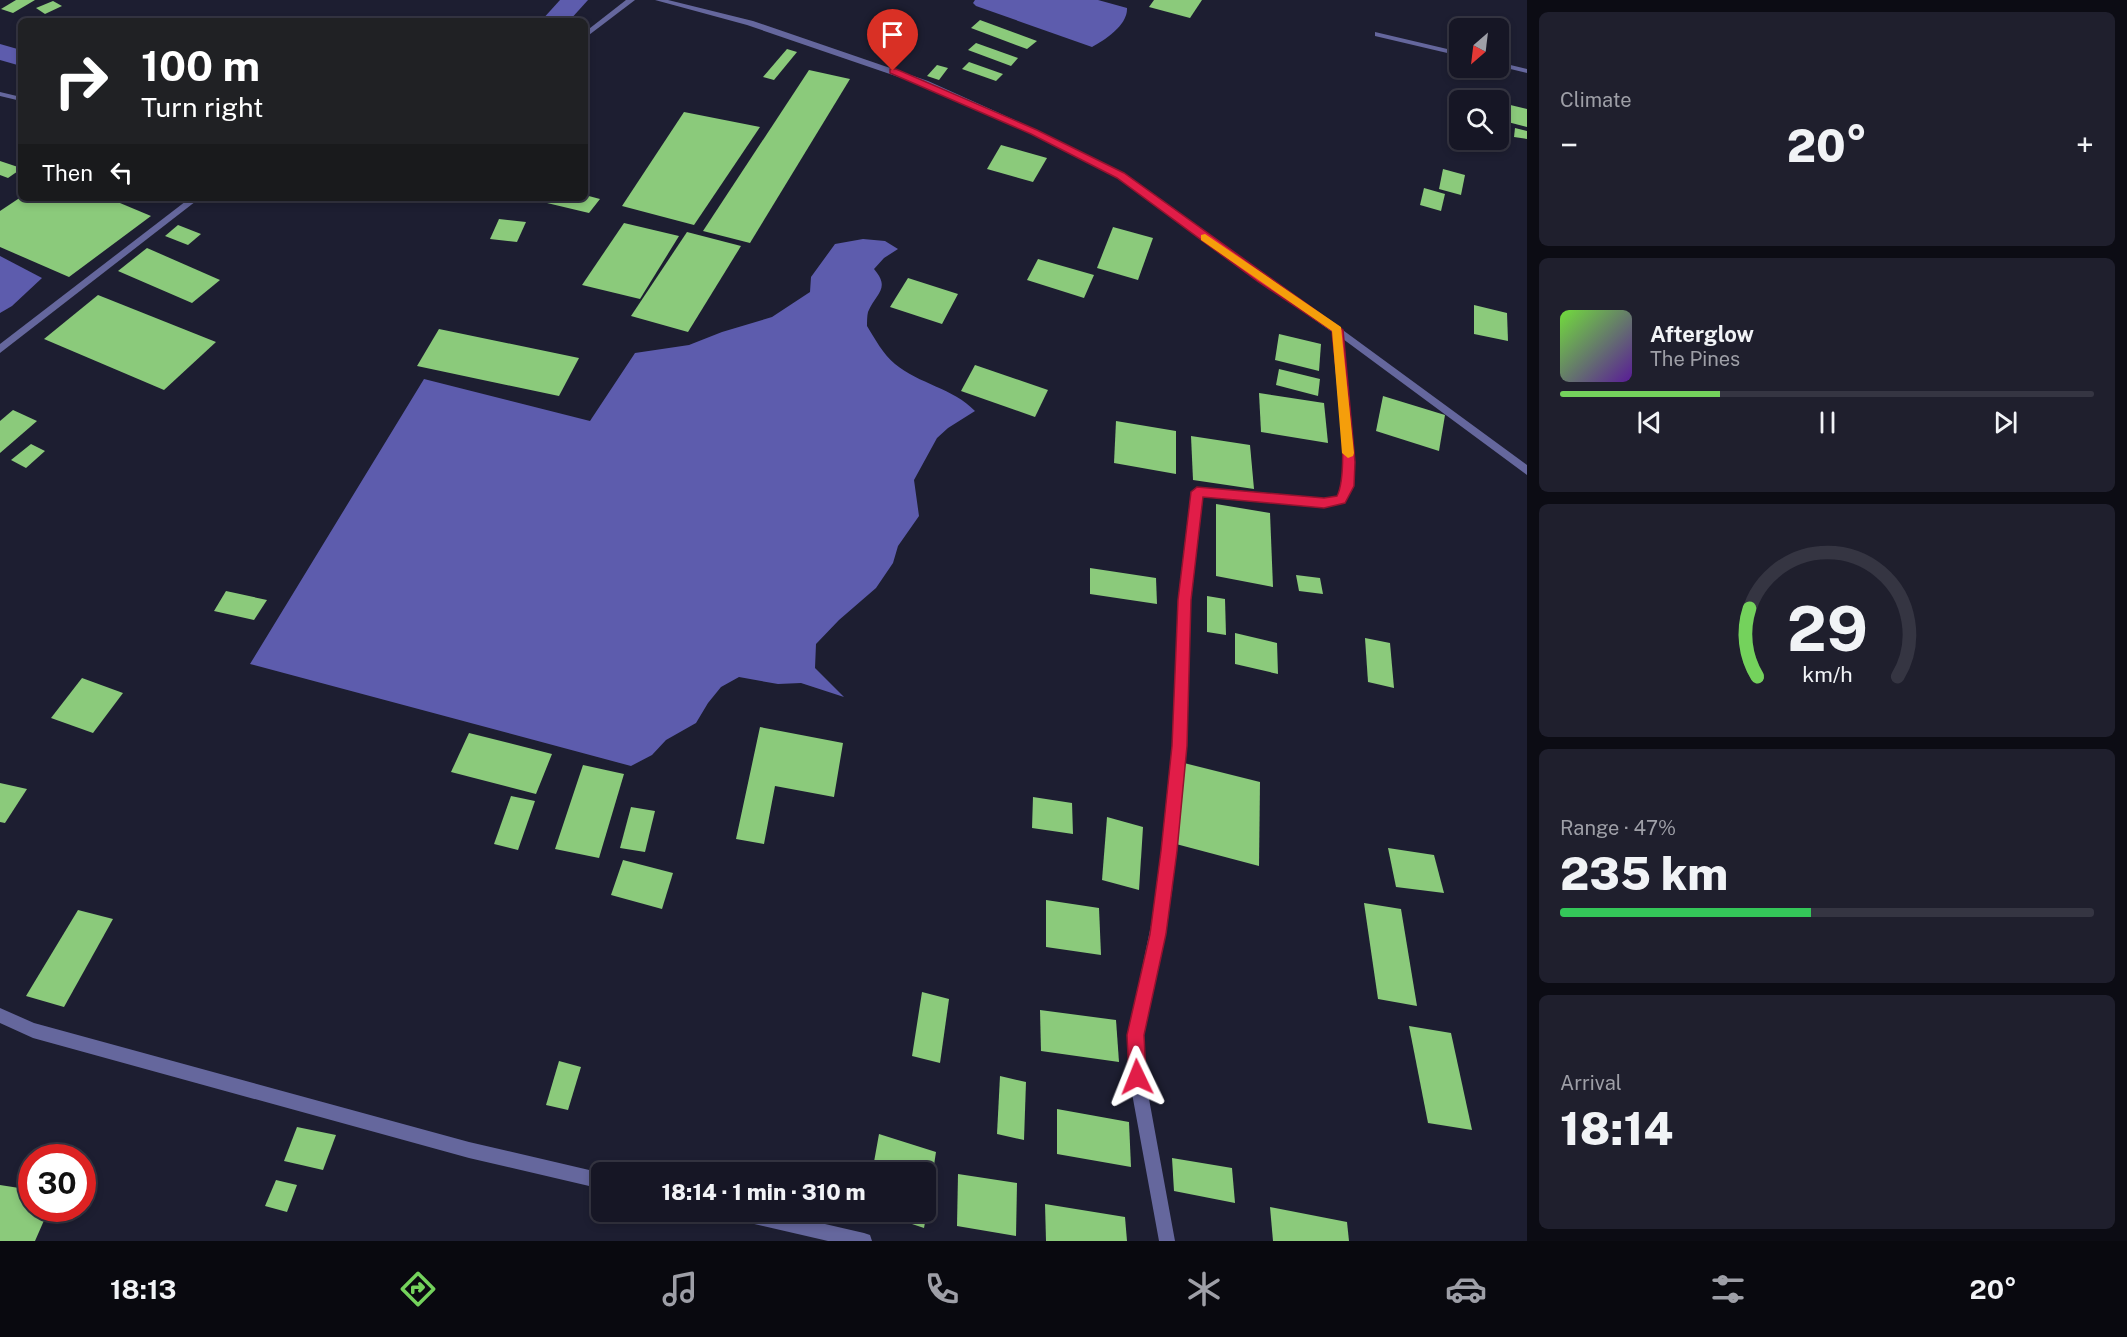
<!DOCTYPE html>
<html lang="en">
<head>
<meta charset="utf-8">
<style>
  :root { --surface:#161625; --page:#1f1f2d; --text:#f1f3f6; --muted:#9e9fa7; --line:#353542; --accent:#74d25c }
  body { margin:0; font-family:"Public Sans",sans-serif; background:var(--page); color:var(--text); height:100vh; display:flex; flex-direction:column; font-size:22px; white-space:nowrap }
  * { box-sizing:border-box; margin:0 }
  p { font-size:20px; color:var(--muted) }
  .icon { flex:none; width:33px; height:33px; fill:none; stroke:currentColor; stroke-width:2; stroke-linecap:round; stroke-linejoin:round }
  .map { position:relative; flex:1; overflow:hidden }
  .sheet { display:flex; flex-direction:column; gap:12px; padding:12px; background:#0c0c14; width:600px }
  .sheet>* { flex:none }
  .guide { position:absolute; left:18px; top:18px; width:570px; height:183px; border-radius:9px; box-shadow:0 3px 9px #0003,0 0 0 2px var(--line); background:#202124; color:#fff; overflow:hidden }
  .needle { width:39px; rotate:208deg }
  .buttons { position:absolute; left:1449px; top:18px; display:grid; gap:12px }
  .buttons a { display:grid; place-items:center; width:60px; height:60px; border-radius:9px; background:var(--surface); box-shadow:0 3px 9px #0003,0 0 0 2px var(--line); font-size:30px }
  .speed { position:absolute; left:18px; top:1144px; display:flex; gap:12px; font-size:30px; font-weight:700; text-align:center }
  .speed>* { display:grid; place-content:center; width:78px; height:78px; border-radius:50%; background:var(--surface); box-shadow:0 3px 9px #0003,0 0 0 2px var(--line); line-height:1 }
  .speed .limit { border:9px solid #d22; background:#fff; color:#111 }
  .pin { position:absolute; display:grid; place-items:center; width:51px; height:51px; color:#fff; margin:-62px -26px; border-radius:50% 50% 50% 0; rotate:-45deg; box-shadow:0 0 6px #0007 }
  .pin .icon { rotate:45deg }
  .me { position:absolute; width:66px; margin:-33px; rotate:358deg; stroke-linejoin:round; filter:drop-shadow(0 0 4px #0008) }
  .turn { display:flex; align-items:center; gap:21px; height:126px; padding:0 24px; font-size:27px }
  .turn .icon { width:78px; height:78px; stroke-width:2.5 }
  .turn b { display:block; font-size:42px; line-height:51px }
  .then { display:flex; align-items:center; height:57px; padding:0 24px; background:#0003; gap:12px; font-size:22px }
  .big { font-size:45px; font-weight:800; line-height:1.1 }
  .sheet .tile { flex:1; display:flex; flex-direction:column; justify-content:center; gap:9px; min-width:0; padding:0 21px; border-radius:9px; background:var(--page) }
  .sheet .dial { align-items:center; gap:0 }
  .dial svg { height:156px; overflow:visible; fill:none; stroke:var(--line); stroke-width:7; stroke-linecap:round; text-anchor:middle }
  .dial text { fill:var(--text); stroke:none }
  .song { display:flex; align-items:center; gap:18px }
  .cover { width:72px; height:72px; border-radius:9px; background:linear-gradient(135deg,hsl(100 70% 55%),hsl(270 70% 35%)) }
  .played { height:6px; border-radius:3px; background:linear-gradient(90deg,var(--accent) 30%,var(--line) 30%) }
  .keys { display:flex; justify-content:space-around; direction:ltr }
  .heat { display:flex; justify-content:space-between; align-items:center; font-size:33px; direction:ltr }
  .charge { height:9px; border-radius:4px; background:linear-gradient(90deg,#34c759 47%,var(--line) 0) }
  .trip { position:absolute; left:591px; top:1162px; width:345px; height:60px; border-radius:9px; background:var(--surface); box-shadow:0 3px 9px #0003,0 0 0 2px var(--line); font-weight:800; line-height:60px; text-align:center }
  .tab-bar { display:flex; height:96px; justify-content:space-around; align-items:center; background:#09090f; color:var(--muted) }
  .tab-bar .icon { width:42px; height:42px }
  .tab-bar .current { color:var(--accent) }
  .tab-bar b { font-size:27px; color:var(--text) }
  main { display:flex; flex:1; min-height:0 }
  .map>svg:first-child { display:block }
  .water { fill:#5d5cad }
  .lines { fill:none; stroke-linecap:round; stroke-linejoin:round }
  .canal { fill:#5d5cad; fill-rule:evenodd }
  .building { fill:#8bca7b }
  .street { fill:#65679d; fill-rule:evenodd }
  .route { fill:#e11d48; stroke:#92132f; stroke-width:1.5 }
  .slow { fill:#f59e0b }
</style>
</head>
<body>
<main>
<div class="map">
<svg width="1527" height="1241" viewBox="0 0 1527 1241">
  <rect width="100%" height="100%" fill="#1d1e31"/>
  <!-- water -->
  <g class="water">
    <path d="M975 0H1098L1127 8C1128 25 1105 40 1092 47L976 6 973 3Z"/>
    <path d="M863 239 885 241 898 249 884 258 874 269C891 289 876 293 868 312 867 316 867 322 867 326 875 339 883 354 895 364 919 384 953 388 975 411L948 428 937 438 914 480 919 516 898 546 893 563 876 588 839 620 816 644 815 668 844 697 801 683 778 684 739 677 721 687 708 703 696 723 666 740 652 755 631 766 250 664 424 379 590 421 635 353 689 345 722 332 772 317 810 292 811 277 835 244Z"/>
    <polygon points="0,256 42,278 12,306 0,313"/>
  </g>
  <g class="lines">
    <!-- canal -->
    <g class="canal">
      <polygon points="560,0 588,0 569,21 541,21"/>
      <polygon points="0,44 21,50 21,66 0,60"/>
    </g>
  </g>
  <!-- building -->
  <g class="building">
    <polygon points="16,0 35,0 13,13 1,9"/>
    <polygon points="1154,0 1202,0 1190,18 1149,7"/>
    <polygon points="53,1 62,6 45,14 36,8"/>
    <polygon points="980,20 1037,41 1027,49 971,28"/>
    <polygon points="976,43 1018,58 1011,66 968,50"/>
    <polygon points="787,49 797,52 774,80 763,77"/>
    <polygon points="969,62 1003,74 996,81 962,69"/>
    <polygon points="937,65 948,68 939,80 927,76"/>
    <polygon points="809,70 850,79 750,243 703,231"/>
    <polygon points="1502,103 1527,109 1527,127 1500,120"/>
    <polygon points="684,112 760,127 694,225 622,206"/>
    <polygon points="1515,128 1527,131 1527,139 1514,137"/>
    <polygon points="1001,145 1047,158 1033,182 987,169"/>
    <polygon points="0,161 21,168 21,169 8,178 0,175"/>
    <polygon points="1443,169 1465,175 1461,195 1439,189"/>
    <polygon points="1424,188 1445,194 1441,211 1420,205"/>
    <polygon points="585,195 600,199 589,213 547,203 551,198 585,198"/>
    <polygon points="21,197 108,198 151,216 69,277 0,247 0,211"/>
    <polygon points="499,219 526,222 517,242 490,239"/>
    <polygon points="624,223 679,236 640,299 582,285"/>
    <polygon points="178,225 201,234 188,245 165,236"/>
    <polygon points="1113,227 1153,238 1138,280 1097,268"/>
    <polygon points="687,232 741,246 688,332 631,316"/>
    <polygon points="147,248 220,280 192,303 118,271"/>
    <polygon points="1038,259 1094,275 1084,298 1027,280"/>
    <polygon points="908,278 958,294 942,324 890,307"/>
    <polygon points="98,295 216,342 164,390 44,339"/>
    <polygon points="1474,305 1507,313 1508,341 1474,334"/>
    <polygon points="439,329 579,358 559,396 417,366"/>
    <polygon points="1279,334 1321,344 1319,371 1275,360"/>
    <polygon points="975,365 1048,390 1035,417 961,391"/>
    <polygon points="1279,369 1320,379 1318,396 1276,385"/>
    <polygon points="1259,393 1324,403 1328,443 1261,432"/>
    <polygon points="1383,396 1445,415 1439,451 1376,431"/>
    <polygon points="13,410 37,421 0,453 0,421"/>
    <polygon points="1116,421 1176,431 1176,474 1114,463"/>
    <polygon points="1191,436 1250,445 1254,489 1193,480"/>
    <polygon points="31,444 45,451 26,468 11,460"/>
    <polygon points="1216,504 1270,513 1273,587 1216,576"/>
    <polygon points="1090,568 1156,578 1157,604 1090,594"/>
    <polygon points="1296,575 1320,578 1323,594 1299,591"/>
    <polygon points="226,591 267,600 254,620 214,611"/>
    <polygon points="1207,596 1225,599 1226,635 1207,632"/>
    <polygon points="1235,633 1277,643 1278,674 1235,664"/>
    <polygon points="1365,638 1390,643 1394,688 1368,682"/>
    <polygon points="82,678 123,693 93,733 51,718"/>
    <polygon points="760,727 843,743 834,797 775,786 764,844 736,839"/>
    <polygon points="469,733 552,754 536,794 451,772"/>
    <polygon points="1180,762 1260,782 1259,866 1176,844"/>
    <polygon points="583,765 624,774 599,858 555,849"/>
    <polygon points="0,783 27,789 5,823 0,822"/>
    <polygon points="511,796 535,801 518,850 494,844"/>
    <polygon points="1033,797 1072,803 1073,834 1032,828"/>
    <polygon points="631,807 655,811 645,852 620,848"/>
    <polygon points="1107,817 1143,827 1139,890 1102,880"/>
    <polygon points="1388,848 1434,855 1444,893 1396,887"/>
    <polygon points="623,860 673,873 662,909 611,895"/>
    <polygon points="1046,900 1099,908 1101,955 1046,947"/>
    <polygon points="1364,903 1401,909 1417,1006 1378,999"/>
    <polygon points="78,910 113,919 64,1007 26,996"/>
    <polygon points="922,992 949,999 940,1063 912,1056"/>
    <polygon points="1040,1010 1116,1020 1119,1062 1041,1051"/>
    <polygon points="1409,1026 1451,1033 1472,1130 1428,1123"/>
    <polygon points="559,1061 581,1067 568,1110 546,1105"/>
    <polygon points="1000,1076 1026,1082 1024,1140 997,1134"/>
    <polygon points="1057,1109 1129,1122 1131,1167 1057,1154"/>
    <polygon points="297,1127 336,1135 323,1170 284,1161"/>
    <polygon points="879,1134 936,1152 927,1211 926,1173 872,1173"/>
    <polygon points="1172,1158 1232,1168 1235,1203 1174,1191"/>
    <polygon points="958,1174 1017,1183 1016,1236 957,1226"/>
    <polygon points="276,1180 297,1185 287,1212 265,1206"/>
    <polygon points="0,1185 32,1190 32,1209 49,1209 35,1241 0,1241"/>
    <polygon points="1045,1204 1125,1217 1127,1241 1046,1241"/>
    <polygon points="1270,1207 1347,1222 1349,1241 1273,1241"/>
    <polygon points="876,1212 927,1212 924,1228"/>
  </g>
  <g class="lines">
    <!-- street -->
    <g class="street">
      <polygon points="626,0 635,0 585,38 585,32"/>
      <polygon points="655,0 668,0 753,21 928,81 1037,130 1124,174 1264,276 1340,328 1527,465 1527,475 1343,339 1354,462 1353,486 1345,503 1324,507 1202,497 1190,600 1185,746 1172,892 1144,1035 1145,1077 1175,1241 1159,1241 1129,1077 1128,1035 1158,892 1173,746 1178,600 1191,492 1197,488 1324,499 1337,496 1343,486 1344,462 1332,332 1258,280 1118,178 1031,134 922,85 747,25"/>
      <polygon points="1375,32 1460,52 1460,56 1375,36"/>
      <polygon points="1498,62 1527,69 1527,73 1498,66"/>
      <polygon points="0,92 21,97 21,101 0,96"/>
      <polygon points="190,198 200,198 0,353 0,344"/>
      <polygon points="0,1008 34,1023 469,1142 602,1173 602,1189 469,1158 33,1038 0,1023"/>
      <polygon points="729,1212 773,1212 864,1233 870,1235 872,1241 828,1241 737,1220 731,1218"/>
    </g>
  </g>
  <!-- route -->
  <path class="route" d="M890 69H896L1037 130 1124 173 1343 330 1355 462 1354 486 1345 503 1324 508 1203 497 1191 600 1187 746 1177 851 1166 934 1144 1035 1146 1077 1144 1083 1137 1086 1131 1083 1129 1077 1127 1035 1150 934 1161 851 1172 746 1178 600 1191 492 1197 487 1324 498 1337 496C1351 469 1335 366 1332 331L1257 281 1117 178 1031 134 890 73Z"/>
  <!-- slow -->
  <polygon class="slow" points="1205,234 1341,327 1354,453 1353,456 1348,458 1342,453 1332,331 1201,240 1201,235"/>
</svg>
<div class="buttons">
<a><svg class="needle" viewBox="-14 -14 28 28"><path d="M0-13l5 13h-10z" fill="#e53935"/><path d="M0 13l5-13h-10z" fill="#9e9fa7"/></svg></a>
<a><svg class="icon" aria-label="search" viewBox="0 0 24 24"><circle cx="10" cy="10" r="6"/><path d="M15 15l6 6"/></svg></a>
</div>
<div class="speed"><div class="limit">30</div></div>
<div class="pin" style="left:893px;top:71px;background:#d93025"><svg class="icon" aria-label="arrive" viewBox="0 0 24 24"><path d="M6 21V4h12l-3 4 3 4H6"/></svg></div>
<svg class="me" style="left:1137px;top:1077px" viewBox="-20 -20 40 40"><path d="M0-17L14 15 0 8-14 15z" fill="#e11d48" stroke="#fff" stroke-width="4"/></svg>
<div class="trip">18:14 · 1 min · 310 m</div>
<div class="guide">
<div class="turn"><svg class="icon" aria-label="right" viewBox="0 0 24 24"><path d="M7 20v-9h11M14 6l5 5-5 5"/></svg><div><b>100 m</b>Turn right</div></div>
<div class="then">Then<svg class="icon" aria-label="left" viewBox="0 0 24 24"><path d="M17 20v-9H6M10 6l-5 5 5 5"/></svg></div>
</div>
</div>
<section class="sheet">
<div class="tile"><p>Climate</p>
<div class="heat"><a>−</a><b class="big">20°</b><a>+</a></div>
</div>
<div class="tile">
<div class="song"><i class="cover"></i><div><b>Afterglow</b><p>The Pines</p></div></div>
<div class="played"></div>
<div class="keys"><svg class="icon" aria-label="previous" viewBox="0 0 24 24"><path d="M18 5L8 12l10 7zM5 5v14"/></svg><svg class="icon" aria-label="pause" viewBox="0 0 24 24"><path d="M8 5v14M16 5v14"/></svg><svg class="icon" aria-label="next" viewBox="0 0 24 24"><path d="M6 5l10 7-10 7zM19 5v14"/></svg></div>
</div>
<div class="tile dial"><svg viewBox="0 0 100 80">
<path d="M14 69A42 42 0 1 1 86 69"/>
<path d="M14 69A42 42 0 0 1 10 34" stroke="#74d25c"/>
<text x="50" y="56" font-size="32" font-weight="700">29</text>
<text x="50" y="72" font-size="11">km/h</text>
</svg></div>
<div class="tile"><p>Range · 47%</p><b class="big">235 km</b><div class="charge"></div></div>
<div class="tile"><p>Arrival</p><b class="big">18:14</b></div>
</section>
</main>
<nav class="tab-bar">
<b>18:13</b>
<svg class="icon current" aria-label="directions" viewBox="0 0 24 24"><path d="M12 3l9 9-9 9-9-9zM9 14v-3h6M13 9l2 2-2 2"/></svg>
<svg class="icon" aria-label="music" viewBox="0 0 24 24"><path d="M9 18V5l10-2v13"/><circle cx="6" cy="18" r="3"/><circle cx="16" cy="16" r="3"/></svg>
<svg class="icon" aria-label="phone" viewBox="0 0 24 24"><path d="M5 4h4l2 5-3 2q2 4 5 5l2-3 5 2v4C11 20 4 13 5 4z"/></svg>
<svg class="icon" aria-label="climate" viewBox="0 0 24 24"><path d="M12 3v18M4 7l16 10M4 17L20 7"/></svg>
<svg class="icon" aria-label="car" viewBox="0 0 24 24"><path d="M5 17H2v-5l4-1 3-4h7l3 4 3 1v5h-3M9 17h6M6 11h13"/><circle cx="7" cy="17" r="2"/><circle cx="17" cy="17" r="2"/></svg>
<svg class="icon" aria-label="filters" viewBox="0 0 24 24"><path d="M4 7h16M4 17h16"/><circle cx="9" cy="7" r="2"/><circle cx="15" cy="17" r="2"/></svg>
<b>20°</b>
</nav>
</body>
</html>
